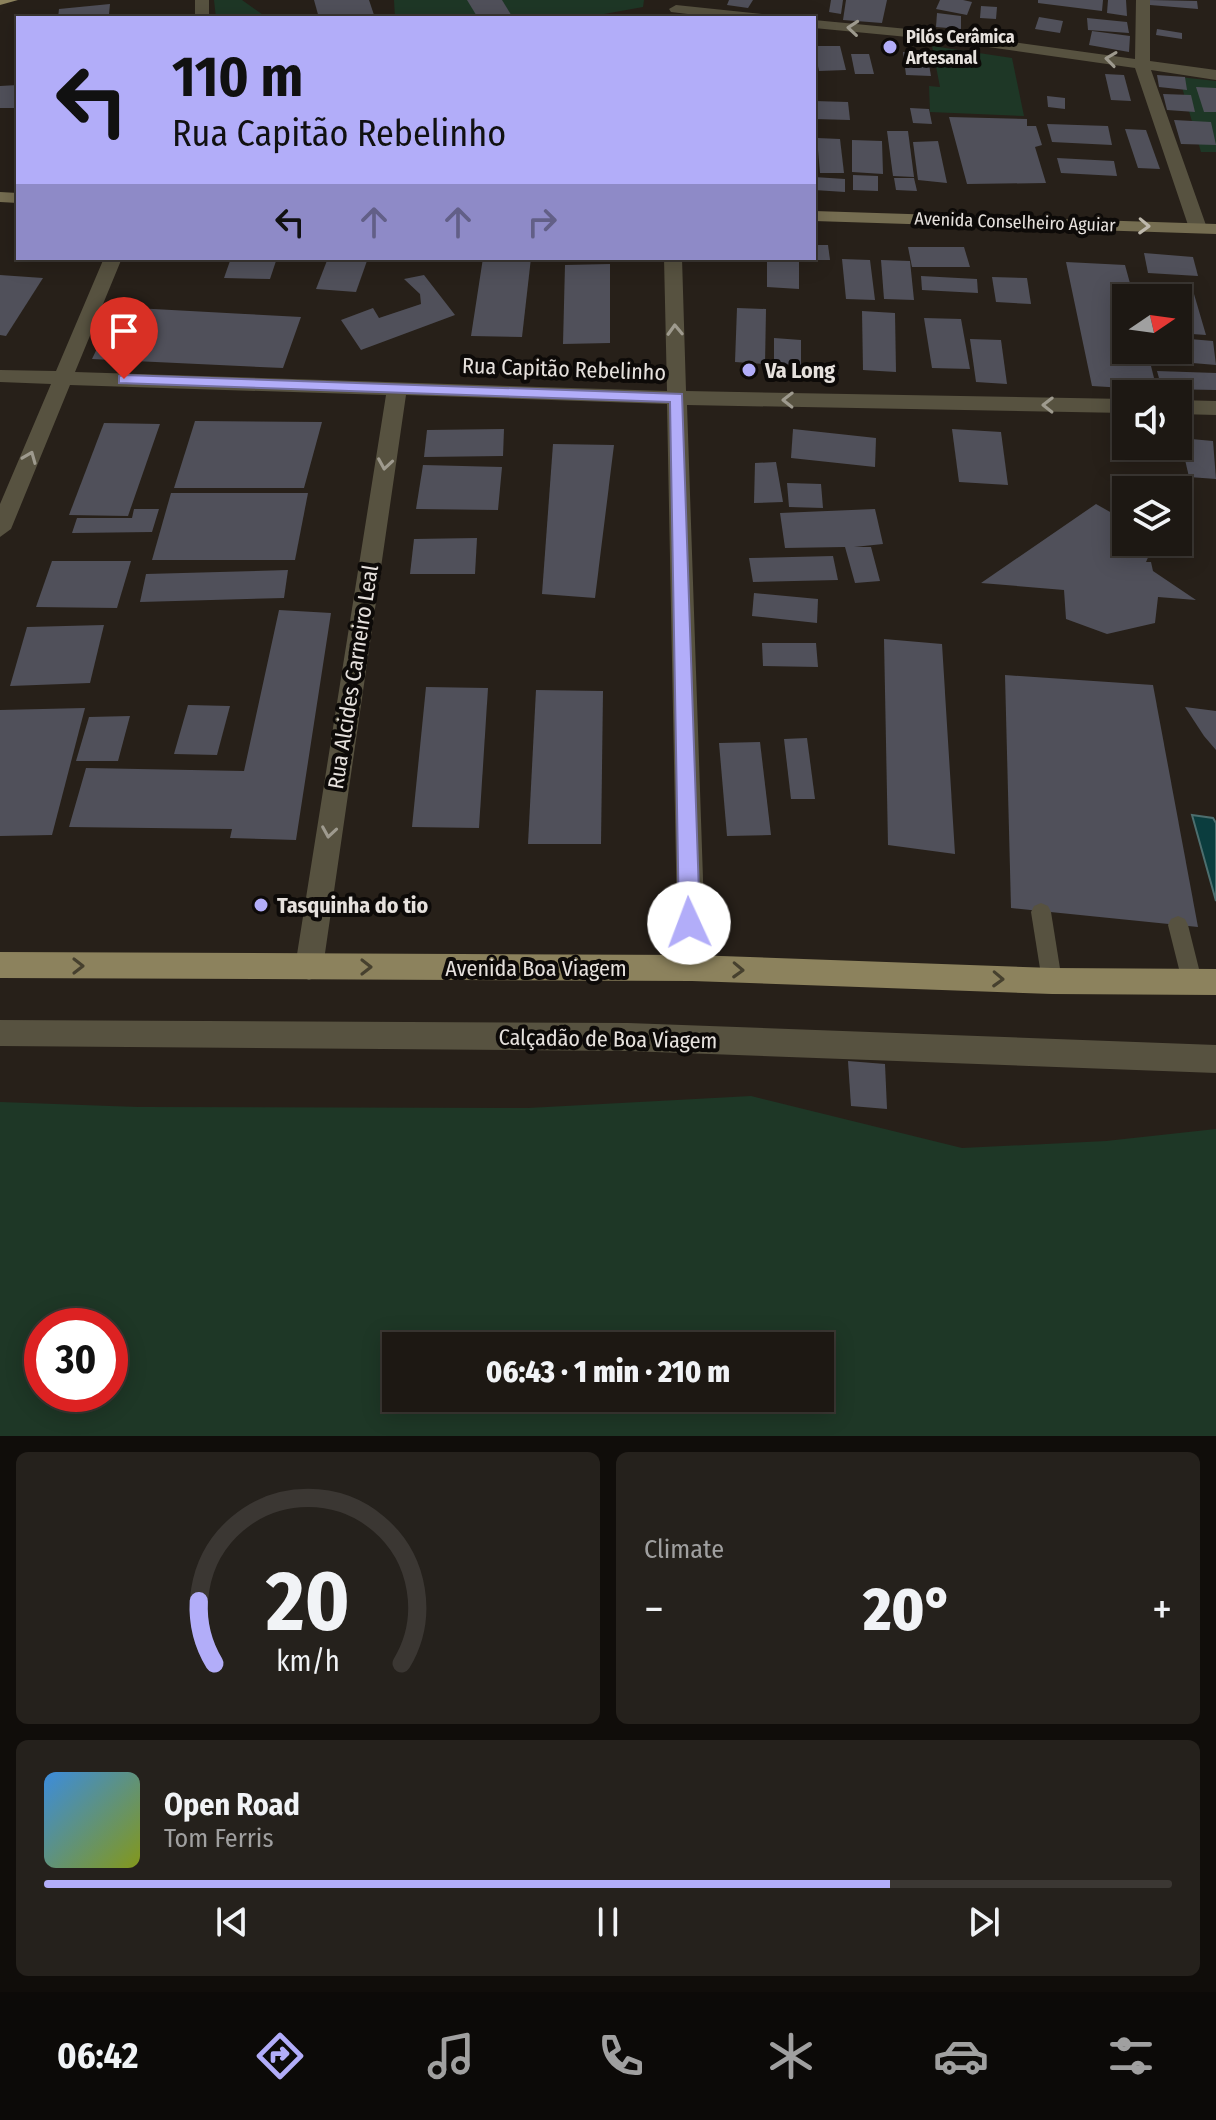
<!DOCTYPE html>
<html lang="en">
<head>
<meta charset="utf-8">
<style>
  :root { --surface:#1d1813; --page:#25211c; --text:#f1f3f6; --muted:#a0a0a0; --line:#3b3733; --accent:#b2adf9 }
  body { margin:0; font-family:"Fira Sans Condensed",sans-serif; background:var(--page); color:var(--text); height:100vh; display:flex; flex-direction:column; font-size:30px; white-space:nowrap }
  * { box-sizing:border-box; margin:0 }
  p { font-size:26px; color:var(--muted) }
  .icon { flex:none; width:44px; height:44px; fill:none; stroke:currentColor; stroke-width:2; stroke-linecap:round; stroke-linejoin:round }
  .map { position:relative; height:1436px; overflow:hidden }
  .details { display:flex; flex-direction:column; gap:16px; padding:16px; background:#100d0a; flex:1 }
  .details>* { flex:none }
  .banner { position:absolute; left:16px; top:16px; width:800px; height:244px; border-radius:0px; box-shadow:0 4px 20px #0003,0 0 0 2px var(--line); background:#b2adf9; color:#111; overflow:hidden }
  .needle { width:52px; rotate:77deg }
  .controls { position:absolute; left:1112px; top:284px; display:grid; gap:16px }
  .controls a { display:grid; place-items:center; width:80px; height:80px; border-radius:0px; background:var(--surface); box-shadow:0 4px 20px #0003,0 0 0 2px var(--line); font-size:40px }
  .speed { position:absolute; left:24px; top:1308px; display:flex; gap:16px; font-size:40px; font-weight:700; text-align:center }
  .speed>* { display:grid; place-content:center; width:104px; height:104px; border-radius:50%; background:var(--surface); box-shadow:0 4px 20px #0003,0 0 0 2px var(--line); line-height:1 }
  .speed .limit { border:12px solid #d22; background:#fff; color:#111 }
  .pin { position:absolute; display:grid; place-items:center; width:68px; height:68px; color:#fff; margin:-82px -34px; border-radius:50% 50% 50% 0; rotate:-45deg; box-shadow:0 0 8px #0007 }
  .pin .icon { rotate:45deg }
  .me { position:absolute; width:88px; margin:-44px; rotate:358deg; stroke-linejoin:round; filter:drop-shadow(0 0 6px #0008) }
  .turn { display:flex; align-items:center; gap:28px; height:168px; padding:0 24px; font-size:36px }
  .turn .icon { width:104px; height:104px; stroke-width:2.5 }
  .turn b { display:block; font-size:56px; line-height:68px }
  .lanes { display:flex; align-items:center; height:76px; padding:0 24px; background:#0003; justify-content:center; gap:40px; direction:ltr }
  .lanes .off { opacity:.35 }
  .big { font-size:60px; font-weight:800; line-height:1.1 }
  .details .tile { flex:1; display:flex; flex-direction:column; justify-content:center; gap:12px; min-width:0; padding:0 28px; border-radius:12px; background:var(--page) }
  .details .dial { align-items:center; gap:0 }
  .dial svg { height:208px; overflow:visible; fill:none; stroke:var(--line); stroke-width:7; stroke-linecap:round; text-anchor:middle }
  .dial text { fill:var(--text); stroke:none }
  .song { display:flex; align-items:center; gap:24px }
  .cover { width:96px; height:96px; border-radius:12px; background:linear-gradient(135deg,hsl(210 70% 55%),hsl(70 70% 35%)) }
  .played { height:8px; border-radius:4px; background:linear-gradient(90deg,var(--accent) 75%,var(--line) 75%) }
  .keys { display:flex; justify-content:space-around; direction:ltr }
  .heat { display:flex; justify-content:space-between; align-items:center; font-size:44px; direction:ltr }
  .details .tiles { flex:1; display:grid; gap:16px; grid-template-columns:1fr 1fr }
  .tile:last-child { grid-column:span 2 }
  .trip { position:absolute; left:382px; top:1332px; width:452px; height:80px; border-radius:0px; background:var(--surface); box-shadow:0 4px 20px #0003,0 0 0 2px var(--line); font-weight:800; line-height:80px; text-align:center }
  .dock { display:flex; height:128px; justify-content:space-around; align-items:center; background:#0c0a08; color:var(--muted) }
  .dock .icon { width:56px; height:56px }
  .dock .current { color:var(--accent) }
  .dock b { font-size:36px; color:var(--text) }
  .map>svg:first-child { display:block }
  .green { fill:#1e3726; fill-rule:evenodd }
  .water { fill:#0b3d3e; stroke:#4d6e6e; stroke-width:2 }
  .building { fill:#50505a }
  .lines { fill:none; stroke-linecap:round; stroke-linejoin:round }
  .lane { fill:#575240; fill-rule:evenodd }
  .street { fill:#575240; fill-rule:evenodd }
  .secondary { fill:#756d51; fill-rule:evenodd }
  .primary { fill:#8c825d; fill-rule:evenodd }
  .oneway { stroke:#9e9a8e }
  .oneway2 { stroke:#beb8ac }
  .oneway3 { stroke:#46402e }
  .route { fill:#b2adf9; stroke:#7470a2; stroke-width:2 }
  .poi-dot { fill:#b2adf9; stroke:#0d0a08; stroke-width:3 }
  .labels { text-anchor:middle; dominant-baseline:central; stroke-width:8; stroke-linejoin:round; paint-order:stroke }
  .far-poi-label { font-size:18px; font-weight:bold; fill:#e6e1dd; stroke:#0d0a08; text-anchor:start }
  .far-street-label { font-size:18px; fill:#e6e1dd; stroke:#0d0a08 }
  .street-label { font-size:22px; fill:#e6e1dd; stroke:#0d0a08 }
  .poi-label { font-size:22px; font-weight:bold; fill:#e6e1dd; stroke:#0d0a08; text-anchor:start }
</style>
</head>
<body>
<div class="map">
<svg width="1216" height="1436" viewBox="0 0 1216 1436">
  <rect width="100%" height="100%" fill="#272019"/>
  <!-- green -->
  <g class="green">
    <polygon points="214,0 242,0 266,17 216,18"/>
    <polygon points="394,0 644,0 643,7 582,18 395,18"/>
    <polygon points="932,46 1012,58 1024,116 930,112 929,86 940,87"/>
    <polygon points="1179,77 1216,81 1216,152 1201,152"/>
    <path d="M751 1096 962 1148 1106 1141 1216 1129V1436H0V1102L138 1107 528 1108ZM42 1326H110V1394H42ZM396 1346H820V1398H396Z"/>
  </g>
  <!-- water -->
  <polygon class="water" points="1192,815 1213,818 1216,823 1216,901"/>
  <!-- building -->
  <g class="building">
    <polygon points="314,0 369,0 375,18 319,18"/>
    <polygon points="467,0 502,0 513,18 478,18"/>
    <polygon points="729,0 753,0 748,8 727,5"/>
    <polygon points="831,0 843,0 841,14 829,12"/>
    <polygon points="846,0 887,0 882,23 843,20"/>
    <polygon points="940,0 963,0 972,2 967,15 936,9"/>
    <polygon points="1038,0 1103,0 1102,11 1038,3"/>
    <polygon points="1108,0 1126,0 1127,16 1107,13"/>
    <polygon points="1149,0 1197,1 1198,9 1150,5"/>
    <polygon points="110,4 109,14 58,18 59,9"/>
    <polygon points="981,6 997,7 996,19 980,18"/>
    <polygon points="937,13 961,16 961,29 936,27"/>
    <polygon points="1039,17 1063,21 1060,33 1035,29"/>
    <polygon points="1087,18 1127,22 1129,33 1088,30"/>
    <polygon points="1157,29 1182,33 1182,39 1156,35"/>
    <polygon points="1092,31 1130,36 1129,52 1089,45"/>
    <polygon points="814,46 840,46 846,70 819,71"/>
    <polygon points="903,52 927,53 931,76 906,75"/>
    <polygon points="851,54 869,54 874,74 855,74"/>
    <polygon points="1105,74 1124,75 1131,101 1111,100"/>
    <polygon points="1157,75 1185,77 1187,90 1159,87"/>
    <polygon points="18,85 18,108 0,108 0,86"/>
    <polygon points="1196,87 1216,88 1216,112 1204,112"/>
    <polygon points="1163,94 1191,95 1195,112 1167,110"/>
    <polygon points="1047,96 1065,98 1065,109 1048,107"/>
    <polygon points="814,101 848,102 850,120 814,119"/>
    <polygon points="910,108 929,109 932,124 913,123"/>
    <polygon points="949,117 1027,119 1027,126 1036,126 1042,145 1035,147 1046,183 967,184"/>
    <polygon points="1174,120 1211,122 1216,145 1181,144"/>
    <polygon points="1047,124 1108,126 1112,145 1052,142"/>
    <polygon points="1125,129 1146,130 1160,169 1138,168"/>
    <polygon points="887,131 908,131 914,177 893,176"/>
    <polygon points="817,138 840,139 844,173 820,173"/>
    <polygon points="852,140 882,141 883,174 852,172"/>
    <polygon points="938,141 947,183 918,180 913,142"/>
    <polygon points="1057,158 1114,161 1117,176 1061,173"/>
    <polygon points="853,175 878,176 878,191 853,190"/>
    <polygon points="814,177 845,179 845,192 814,190"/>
    <polygon points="894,178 914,178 917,191 896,190"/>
    <polygon points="814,245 828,245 830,260 814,260"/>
    <polygon points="908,247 964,247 970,267 912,267"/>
    <polygon points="1144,253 1193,257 1198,276 1148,273"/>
    <polygon points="231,258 277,258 270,279 224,278"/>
    <polygon points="328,258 368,258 356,292 316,289"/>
    <polygon points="483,258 531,258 522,337 471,336"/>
    <polygon points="842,259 870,260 875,300 846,299"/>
    <polygon points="767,260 799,262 799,289 767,287"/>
    <polygon points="881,260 910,261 914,300 884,299"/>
    <polygon points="1066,262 1125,265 1134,298 1126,298 1126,350 1147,350 1157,390 1092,386"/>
    <polygon points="610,264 610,343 563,344 565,265"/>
    <polygon points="0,275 43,278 6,336 0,335"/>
    <polygon points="424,275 455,315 361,350 341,320 373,308 379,318 421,304 420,294 404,279"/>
    <polygon points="921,276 977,279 978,293 922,290"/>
    <polygon points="992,277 1027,278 1031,304 996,302"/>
    <polygon points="1147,291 1194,294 1206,335 1178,333 1178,298 1149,298"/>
    <polygon points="117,307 245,314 301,317 283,368 92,359"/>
    <polygon points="737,308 766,309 765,364 735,362"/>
    <polygon points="862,311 895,313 896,372 863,370"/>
    <polygon points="924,318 961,319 970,369 932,368"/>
    <polygon points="774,338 801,340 801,365 774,364"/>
    <polygon points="1178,338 1213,341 1216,365 1157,360 1155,350 1178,350"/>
    <polygon points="970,339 1001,340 1007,384 976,382"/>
    <polygon points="1157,371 1216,373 1216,390 1162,389"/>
    <polygon points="195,421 322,422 304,488 174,488"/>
    <polygon points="104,423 160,424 128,516 69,515"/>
    <polygon points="504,429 503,456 424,457 427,430"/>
    <polygon points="793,429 876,438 875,467 791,458"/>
    <polygon points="952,429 1001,432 1008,485 959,482"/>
    <polygon points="1180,438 1213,441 1216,479 1189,477"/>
    <polygon points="553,444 614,445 595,598 542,594"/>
    <polygon points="776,462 783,502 754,503 755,463"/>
    <polygon points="423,465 502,467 498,510 416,509"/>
    <polygon points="787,483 821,484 823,508 789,507"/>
    <polygon points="171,493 308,493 295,560 152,560"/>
    <polygon points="1096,504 1126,521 1126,542 1155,542 1146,562 1151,562 1153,571 1196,600 1158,597 1155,623 1107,634 1066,619 1064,590 981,583"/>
    <polygon points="134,509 159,509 152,532 72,533 77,518 132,518"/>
    <polygon points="875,509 883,544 854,547 871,547 880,581 855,583 845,547 785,548 780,513"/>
    <polygon points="477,538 475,574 410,574 414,539"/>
    <polygon points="833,556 838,580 753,582 749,558"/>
    <polygon points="52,561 131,561 117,608 36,607"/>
    <polygon points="288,570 284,598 140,602 146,574"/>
    <polygon points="754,593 818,599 817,623 752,616"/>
    <polygon points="279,610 331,613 296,840 230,838 232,829 69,827 86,768 244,771"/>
    <polygon points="104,625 90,683 10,686 27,627"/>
    <polygon points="884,639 942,644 955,854 888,845"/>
    <polygon points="762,643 816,643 818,667 763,666"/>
    <polygon points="1005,675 1153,685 1198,927 1011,908"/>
    <polygon points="426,687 488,688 479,828 412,827"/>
    <polygon points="536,690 603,691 601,844 528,844"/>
    <polygon points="188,705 230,706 217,755 174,754"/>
    <polygon points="1185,707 1216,711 1216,750 1204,736"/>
    <polygon points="85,708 52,835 0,836 0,710"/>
    <polygon points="130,716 118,761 76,761 89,717"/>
    <polygon points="807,738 815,799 791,799 784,739"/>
    <polygon points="760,742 771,835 727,836 719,743"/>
    <polygon points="848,1061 885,1064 887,1109 851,1106"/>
  </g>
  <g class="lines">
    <!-- lane -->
    <g class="lane">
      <polygon points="1041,903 1048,906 1051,912 1062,981 1059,988 1052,991 1045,988 1042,981 1031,912 1034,906"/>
      <polygon points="1178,916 1185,919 1188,925 1202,981 1199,988 1192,991 1185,988 1182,981 1168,925 1171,919"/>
    </g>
    <!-- street -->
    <g class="street">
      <rect x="195" y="0" width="14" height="18"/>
      <polygon points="1136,0 1150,0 1150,61 1216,70 1216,80 1151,70 1207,228 1204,232 1192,232 1189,228 1135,68 939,40 814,28 814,20 939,32 1135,59"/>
      <polygon points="676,5 762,14 769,18 721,18 671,12 669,9"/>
      <polygon points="104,258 122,258 75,372 667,391 664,258 682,258 686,391 1126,399 1126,413 687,405 706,968 702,977 692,981 682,977 678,968 667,404 406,395 323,967 319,976 309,980 299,976 295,967 386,395 70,385 11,529 0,537 0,504 51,384 0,382 0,370 56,371"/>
      <polygon points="1178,400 1216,401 1216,415 1178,414"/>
      <polygon points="0,1020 628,1023 1216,1045 1216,1073 628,1051 0,1046"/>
    </g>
    <!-- secondary -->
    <g class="secondary">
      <polygon points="0,192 18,193 18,203 0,202"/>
      <polygon points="814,211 1216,224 1216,234 814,221"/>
    </g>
    <!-- primary -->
    <g class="primary">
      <polygon points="0,0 18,0 0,5"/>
      <polygon points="0,952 692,955 1052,968 1216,969 1216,995 1052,994 692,981 0,978"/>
    </g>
  </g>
  <!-- one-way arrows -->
  <defs><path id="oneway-chevron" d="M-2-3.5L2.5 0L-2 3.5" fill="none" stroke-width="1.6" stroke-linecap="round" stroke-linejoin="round" transform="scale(2)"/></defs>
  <g class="oneway">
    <use href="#oneway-chevron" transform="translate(853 28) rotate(-175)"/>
    <use href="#oneway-chevron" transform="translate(1111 59) rotate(-172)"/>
    <use href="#oneway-chevron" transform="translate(675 330) rotate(-92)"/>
    <use href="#oneway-chevron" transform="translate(788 400) rotate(-179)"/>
    <use href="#oneway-chevron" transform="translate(1048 405) rotate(-179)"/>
    <use href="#oneway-chevron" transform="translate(30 457) rotate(-68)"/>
    <use href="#oneway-chevron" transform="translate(385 464) rotate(99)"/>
    <use href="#oneway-chevron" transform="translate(329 832) rotate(99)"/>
  </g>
  <use class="oneway2" href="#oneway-chevron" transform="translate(1144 226) rotate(2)"/>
  <g class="oneway3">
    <use href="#oneway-chevron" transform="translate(78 966)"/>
    <use href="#oneway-chevron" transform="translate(366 967)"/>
    <use href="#oneway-chevron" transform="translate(738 970) rotate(2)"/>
    <use href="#oneway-chevron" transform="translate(998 979) rotate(2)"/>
  </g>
  <!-- route -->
  <polygon class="route" points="124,375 682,394 700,923 697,929 682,929 679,923 670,402 119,383 119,376"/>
  <!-- markers -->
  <g class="poi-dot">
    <circle cx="890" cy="47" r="8"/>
    <circle cx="749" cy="370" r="8"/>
    <circle cx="261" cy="905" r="8"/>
  </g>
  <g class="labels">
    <!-- far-poi labels -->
    <g class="far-poi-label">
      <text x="906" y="37">Pilós Cerâmica<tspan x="906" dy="21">Artesanal</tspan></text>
    </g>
    <!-- far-street labels -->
    <g class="far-street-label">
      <text transform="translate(1015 222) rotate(2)">Avenida Conselheiro Aguiar</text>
    </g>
    <!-- street labels -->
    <g class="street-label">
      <text transform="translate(564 369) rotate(2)">Rua Capitão Rebelinho</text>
      <text transform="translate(353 677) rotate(-81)">Rua Alcides Carneiro Leal</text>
      <text x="536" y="968">Avenida Boa Viagem</text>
      <text transform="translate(608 1039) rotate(1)">Calçadão de Boa Viagem</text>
    </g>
    <!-- poi labels -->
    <g class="poi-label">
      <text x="765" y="370">Va Long</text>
      <text x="277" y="905">Tasquinha do tio</text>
    </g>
  </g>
</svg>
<div class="controls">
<a><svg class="needle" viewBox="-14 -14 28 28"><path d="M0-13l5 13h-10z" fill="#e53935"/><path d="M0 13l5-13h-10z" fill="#a0a0a0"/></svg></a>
<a><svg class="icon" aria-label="sound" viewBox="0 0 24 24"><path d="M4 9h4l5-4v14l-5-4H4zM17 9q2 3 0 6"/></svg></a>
<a><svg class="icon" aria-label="layers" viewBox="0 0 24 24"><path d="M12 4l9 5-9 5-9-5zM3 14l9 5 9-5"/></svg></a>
</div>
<div class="speed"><div class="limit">30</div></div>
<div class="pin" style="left:124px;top:379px;background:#d93025"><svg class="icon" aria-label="arrive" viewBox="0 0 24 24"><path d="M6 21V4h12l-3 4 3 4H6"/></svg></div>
<svg class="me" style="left:689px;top:923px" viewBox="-20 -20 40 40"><circle r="19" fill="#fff"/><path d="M0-13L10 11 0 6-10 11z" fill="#b2adf9"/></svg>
<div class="trip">06:43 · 1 min · 210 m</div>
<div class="banner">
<div class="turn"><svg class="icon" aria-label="left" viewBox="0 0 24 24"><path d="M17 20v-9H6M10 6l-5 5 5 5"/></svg><div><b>110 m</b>Rua Capitão Rebelinho</div></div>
<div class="lanes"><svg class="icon" aria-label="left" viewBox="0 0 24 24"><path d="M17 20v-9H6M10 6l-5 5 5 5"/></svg><svg class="icon off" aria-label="ahead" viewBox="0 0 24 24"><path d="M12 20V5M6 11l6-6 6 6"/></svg><svg class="icon off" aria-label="ahead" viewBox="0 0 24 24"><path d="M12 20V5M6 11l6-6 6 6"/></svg><svg class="icon off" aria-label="right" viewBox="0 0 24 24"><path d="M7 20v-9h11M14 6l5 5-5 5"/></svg></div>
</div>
</div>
<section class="details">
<div class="tiles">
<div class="tile dial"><svg viewBox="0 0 100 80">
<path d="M14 69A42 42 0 1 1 86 69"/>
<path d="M14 69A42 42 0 0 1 8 45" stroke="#b2adf9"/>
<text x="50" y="56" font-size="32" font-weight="700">20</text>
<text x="50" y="72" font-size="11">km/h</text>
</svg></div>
<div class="tile"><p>Climate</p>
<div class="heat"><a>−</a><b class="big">20°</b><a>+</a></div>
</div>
<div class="tile">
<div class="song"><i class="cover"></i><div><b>Open Road</b><p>Tom Ferris</p></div></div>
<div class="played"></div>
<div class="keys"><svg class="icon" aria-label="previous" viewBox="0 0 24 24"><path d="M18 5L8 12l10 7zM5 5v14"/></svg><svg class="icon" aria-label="pause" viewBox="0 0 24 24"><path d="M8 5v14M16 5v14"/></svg><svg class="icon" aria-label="next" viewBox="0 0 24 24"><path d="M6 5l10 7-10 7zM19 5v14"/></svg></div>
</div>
</div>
</section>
<nav class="dock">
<b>06:42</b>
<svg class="icon current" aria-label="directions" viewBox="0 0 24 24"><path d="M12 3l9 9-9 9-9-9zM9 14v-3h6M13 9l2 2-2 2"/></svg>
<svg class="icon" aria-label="music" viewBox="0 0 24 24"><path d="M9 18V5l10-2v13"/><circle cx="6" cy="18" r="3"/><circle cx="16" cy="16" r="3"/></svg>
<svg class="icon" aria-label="phone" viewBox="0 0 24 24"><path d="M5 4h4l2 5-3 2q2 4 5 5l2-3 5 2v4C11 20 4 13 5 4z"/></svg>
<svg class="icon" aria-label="climate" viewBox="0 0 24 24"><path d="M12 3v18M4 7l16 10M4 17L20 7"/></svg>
<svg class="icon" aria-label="car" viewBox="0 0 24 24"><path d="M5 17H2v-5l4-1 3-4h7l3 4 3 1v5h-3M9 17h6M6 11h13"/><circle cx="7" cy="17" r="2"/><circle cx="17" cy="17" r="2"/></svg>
<svg class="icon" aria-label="filters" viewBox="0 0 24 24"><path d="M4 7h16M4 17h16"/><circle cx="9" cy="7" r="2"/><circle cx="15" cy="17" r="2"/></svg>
</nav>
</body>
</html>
